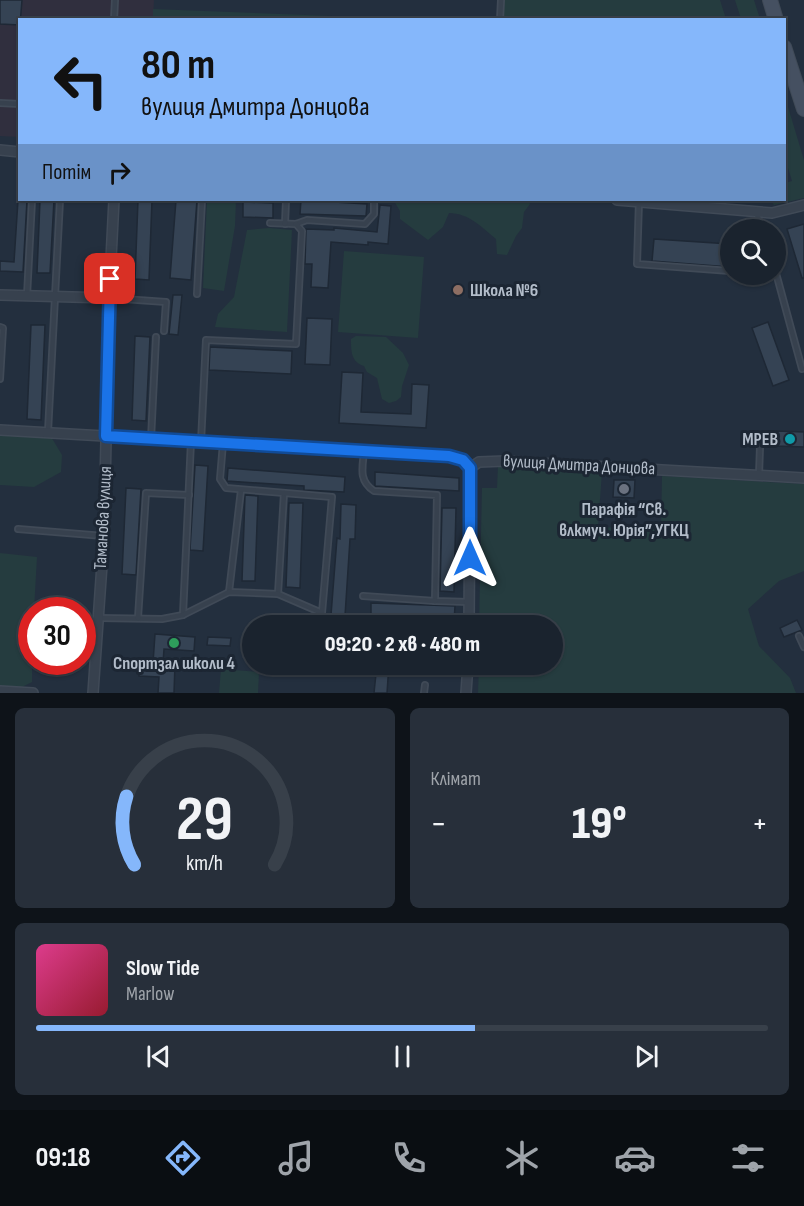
<!DOCTYPE html>
<html lang="uk">
<head>
<meta charset="utf-8">
<style>
  :root { --surface:#1a232e; --page:#272f3a; --text:#f1f3f6; --muted:#9fa4aa; --line:#38404a; --accent:#85b7fb }
  body { margin:0; font-family:"Sofia Sans Condensed",sans-serif; background:var(--page); color:var(--text); height:100vh; display:flex; flex-direction:column; font-size:22px; white-space:nowrap }
  * { box-sizing:border-box; margin:0 }
  p { font-size:20px; color:var(--muted) }
  .icon { flex:none; width:33px; height:33px; fill:none; stroke:currentColor; stroke-width:2; stroke-linecap:round; stroke-linejoin:round }
  .map { position:relative; height:693px; overflow:hidden }
  .panel { display:flex; flex-direction:column; gap:15px; padding:15px; background:#0e1319; flex:1 }
  .panel>* { flex:none }
  .hud { position:absolute; left:18px; top:18px; width:768px; height:183px; border-radius:0px; box-shadow:0 2px 4px #0004,0 0 0 2px var(--line); background:#85b7fb; color:#111; overflow:hidden }
  .tools { position:absolute; left:720px; top:219px; display:grid; gap:12px }
  .tools a { display:grid; place-items:center; width:66px; height:66px; border-radius:50%; background:var(--surface); box-shadow:0 2px 4px #0004,0 0 0 2px var(--line); font-size:30px }
  .speed { position:absolute; left:18px; top:597px; display:flex; gap:12px; font-size:30px; font-weight:700; text-align:center }
  .speed>* { display:grid; place-content:center; width:78px; height:78px; border-radius:50%; background:var(--surface); box-shadow:0 2px 4px #0004,0 0 0 2px var(--line); line-height:1 }
  .speed .limit { border:9px solid #d22; background:#fff; color:#111 }
  .pin { position:absolute; display:grid; place-items:center; width:51px; height:51px; color:#fff; margin:-26px; border-radius:12px; box-shadow:0 3px 9px #0006 }
  .me { position:absolute; width:66px; margin:-33px; rotate:0deg; stroke-linejoin:round; filter:drop-shadow(0 0 4px #0008) }
  .turn { display:flex; align-items:center; gap:21px; height:126px; padding:0 24px; font-size:27px }
  .turn .icon { width:78px; height:78px; stroke-width:2.5 }
  .turn b { display:block; font-size:42px; line-height:51px }
  .then { display:flex; align-items:center; height:57px; padding:0 24px; background:#0003; gap:12px; font-size:22px }
  .big { font-size:45px; font-weight:800; line-height:1.1 }
  .panel .widget { flex:1; display:flex; flex-direction:column; justify-content:center; gap:9px; min-width:0; padding:0 21px; border-radius:9px; background:var(--page) }
  .panel .dial { align-items:center; gap:0 }
  .dial svg { height:156px; overflow:visible; fill:none; stroke:var(--line); stroke-width:7; stroke-linecap:round; text-anchor:middle }
  .dial text { fill:var(--text); stroke:none }
  .song { display:flex; align-items:center; gap:18px }
  .cover { width:72px; height:72px; border-radius:9px; background:linear-gradient(135deg,hsl(330 70% 55%),hsl(350 70% 35%)) }
  .played { height:6px; border-radius:3px; background:linear-gradient(90deg,var(--accent) 60%,var(--line) 60%) }
  .keys { display:flex; justify-content:space-around; direction:ltr }
  .heat { display:flex; justify-content:space-between; align-items:center; font-size:33px; direction:ltr }
  .panel .tiles { flex:1; display:grid; gap:15px; grid-template-columns:1fr 1fr }
  .widget:last-child { grid-column:span 2 }
  .trip { position:absolute; left:242px; top:615px; width:321px; height:60px; border-radius:30px; background:var(--surface); box-shadow:0 2px 4px #0004,0 0 0 2px var(--line); font-weight:800; line-height:60px; text-align:center }
  .tabs { display:flex; height:96px; justify-content:space-around; align-items:center; background:#0a0e12; color:var(--muted) }
  .tabs .icon { width:42px; height:42px }
  .tabs .on { color:var(--accent) }
  .tabs b { font-size:27px; color:var(--text) }
  .map>svg:first-child { display:block }
  .medical { fill:#302f3e }
  .green { fill:#253c3f }
  .building { fill:#354354; stroke:#1e2835; stroke-width:1.5 }
  .lines { fill:none; stroke-linecap:round; stroke-linejoin:round }
  .service-casing { stroke:#404a57; stroke-width:8 }
  .minor-casing { stroke:#404a57; stroke-width:12 }
  .secondary-casing { stroke:#404a57; stroke-width:16 }
  .service { stroke:#37414e; stroke-width:4.5 }
  .minor { stroke:#37414e; stroke-width:9 }
  .secondary { stroke:#455061; stroke-width:14 }
  .route-casing { stroke:#114b97; stroke-width:15 }
  .route { stroke:#1a73e8; stroke-width:10 }
  .education-dot { fill:#8d6e63; stroke:#1c2633; stroke-width:2 }
  .culture-dot { fill:#0f9aa8; stroke:#1c2633; stroke-width:2 }
  .worship-dot { fill:#6b7280; stroke:#1c2633; stroke-width:2 }
  .leisure-dot { fill:#2e9e5b; stroke:#1c2633; stroke-width:2 }
  .labels { text-anchor:middle; dominant-baseline:central; stroke-width:6; stroke-linejoin:round; paint-order:stroke }
  .poi-label { font-size:18px; font-weight:bold; fill:#b2bcc9; stroke:#1c2633 }
  .street-label { font-size:18px; fill:#b2bcc9; stroke:#1c2633 }
</style>
</head>
<body>
<div class="map">
<svg width="804" height="693" viewBox="0 0 804 693">
  <rect width="100%" height="100%" fill="#232f3e"/>
  <!-- medical -->
  <polygon class="medical" points="0,0 154,0 153,19 20,20 19,137 0,136"/>
  <!-- green -->
  <g class="green">
    <polygon points="501,0 720,0 726,19 500,20"/>
    <polygon points="735,0 754,0 760,19 741,19"/>
    <polygon points="153,9 409,19 153,20"/>
    <polygon points="785,97 804,160 804,198 774,205 770,200 784,200 785,183 792,181 785,158"/>
    <polygon points="207,200 236,200 235,226 224,291 203,288"/>
    <path d="M384 200H528L530 204 524 212 522 228 516 236 507 255 497 254 496 239C482 227 468 213 449 213L443 227 428 240 400 219V211L394 201Z"/>
    <polygon points="269,228 292,230 287,332 215,327 218,314 234,297 247,230"/>
    <polygon points="344,251 424,257 418,338 338,332"/>
    <path d="M356 336 386 337 403 353 409 365 402 386 401 397 396 401 389 403 382 399 377 378 367 372 364 366C351 362 351 351 351 339Z"/>
    <polygon points="0,432 50,435 62,455 61,472 34,487 0,485"/>
    <polygon points="498,466 602,472 598,527 661,529 662,476 804,484 804,571 779,581 748,609 759,646 790,678 796,693 478,693 479,665 552,664 552,626 479,625 482,488 497,488"/>
    <polygon points="0,553 37,557 34,610 32,610 32,682 20,688 0,687"/>
    <polygon points="221,669 259,672 258,693 219,693"/>
  </g>
  <!-- building -->
  <g class="building">
    <polygon points="0,0 22,0 20,25 0,24"/>
    <polygon points="18,200 27,200 23,272 0,271 0,261 14,262"/>
    <polygon points="40,200 54,200 50,273 37,273"/>
    <polygon points="138,200 152,200 149,280 135,279"/>
    <polygon points="176,200 197,200 191,280 170,278"/>
    <polygon points="301,200 367,204 366,216 300,214"/>
    <polygon points="243,202 273,203 273,218 243,217"/>
    <polygon points="380,205 391,206 388,244 368,242 368,245 331,242 328,288 311,287 312,264 305,264 306,229 334,230 334,228 377,232"/>
    <polygon points="804,224 804,278 802,278 787,229"/>
    <polygon points="654,239 730,244 730,267 652,261"/>
    <polygon points="173,295 182,295 178,335 169,334"/>
    <polygon points="307,318 332,319 330,365 305,364"/>
    <polygon points="768,322 789,380 773,386 752,328"/>
    <polygon points="31,325 45,325 41,420 27,419"/>
    <polygon points="135,336 150,337 146,421 132,420"/>
    <polygon points="210,347 292,351 291,374 209,370"/>
    <polygon points="342,372 363,373 361,412 411,414 412,384 429,385 426,428 339,423"/>
    <polygon points="777,431 804,432 804,447 776,446"/>
    <polygon points="195,465 208,466 203,551 190,550"/>
    <polygon points="228,468 345,477 344,492 304,490 304,486 227,481"/>
    <polygon points="375,472 459,478 459,491 375,486"/>
    <polygon points="614,480 635,480 634,498 613,497"/>
    <polygon points="126,488 141,489 136,575 122,574"/>
    <polygon points="245,495 258,496 255,581 242,581"/>
    <polygon points="289,503 303,503 300,588 286,587"/>
    <polygon points="341,504 356,505 355,539 350,539 345,616 331,615 337,538 340,539"/>
    <polygon points="442,508 456,508 454,592 440,591"/>
    <polygon points="371,603 455,606 454,622 371,619"/>
    <polygon points="797,620 802,630 784,637 780,628"/>
    <polygon points="155,634 195,637 194,651 164,649 163,663 175,664 174,693 158,693 159,677 139,676 139,662 153,663"/>
    <polygon points="208,637 231,638 230,646 207,645"/>
    <polygon points="377,664 389,664 387,693 374,693"/>
  </g>
  <g class="lines">
    <!-- service casing -->
    <g class="service-casing">
      <g id="service">
        <polyline points="114,20 115,0"/>
        <polyline points="500,20 501,0"/>
        <polyline points="0,103 20,104"/>
        <polyline points="639,201 637,264 730,271"/>
        <polyline points="756,211 762,230"/>
        <polyline points="270,223 296,224 307,220 365,224 374,214 374,200"/>
        <polyline points="285,224 286,200"/>
        <polyline points="776,273 802,369"/>
        <polyline points="197,294 202,200"/>
        <polyline points="27,296 32,200"/>
        <polyline points="109,298 166,302 164,331"/>
        <polyline points="0,327 3,328 0,379"/>
        <polyline points="48,432 60,200"/>
        <polyline points="151,439 156,337"/>
        <polyline points="201,442 206,340 296,344 302,231 296,224"/>
        <path d="M364 452C362 469 359 481 374 491L437 495 435 601 469 602"/>
        <polyline points="759,475 760,447"/>
        <polyline points="18,529 104,536"/>
        <polyline points="229,592 241,490"/>
        <polyline points="278,594 284,493"/>
        <polyline points="363,596 435,601"/>
        <polyline points="183,615 191,441"/>
        <polyline points="99,618 162,619 183,615 229,592 278,594 322,613 332,497 226,488 220,479 223,443"/>
        <polyline points="138,618 146,493 189,495"/>
        <polyline points="799,636 804,647"/>
        <polyline points="424,693 425,685"/>
      </g>
    </g>
    <!-- minor casing -->
    <g class="minor-casing">
      <g id="minor">
        <polyline points="0,150 20,152"/>
        <polyline points="617,200 772,213 804,205"/>
        <polyline points="0,295 109,298"/>
        <polyline points="0,430 449,456 463,460 470,468 479,462 505,461 804,478"/>
        <polyline points="469,626 470,468"/>
        <polyline points="0,691 33,693"/>
        <polyline points="93,693 104,536 109,298 114,200"/>
        <polyline points="466,693 468,664"/>
      </g>
    </g>
    <!-- secondary casing -->
    <g class="secondary-casing">
      <g id="secondary">
        <polyline points="770,0 776,20"/>
        <polyline points="784,47 804,109"/>
      </g>
    </g>
    <!-- service -->
    <use href="#service" class="service"/>
    <!-- minor -->
    <use href="#minor" class="minor"/>
    <!-- secondary -->
    <use href="#secondary" class="secondary"/>
  </g>
  <g class="lines">
    <!-- route casing -->
    <g class="route-casing">
      <polyline id="route" points="110,279 106,436 449,456 463,460 470,468 470,558"/>
    </g>
    <!-- route -->
    <use href="#route" class="route"/>
  </g>
  <!-- markers -->
  <circle class="education-dot" cx="458" cy="290" r="6"/>
  <circle class="culture-dot" cx="790" cy="439" r="6"/>
  <circle class="worship-dot" cx="624" cy="489" r="6"/>
  <circle class="leisure-dot" cx="174" cy="643" r="6"/>
  <g class="labels">
    <!-- poi labels -->
    <g class="poi-label">
      <text x="470" y="290" text-anchor="start">Школа №6</text>
      <text x="778" y="439" text-anchor="end">МРЕВ</text>
      <text x="624" y="509">Парафія “Св.<tspan x="624" dy="21">влкмуч. Юрія”,УГКЦ</tspan></text>
      <text x="174" y="663">Спортзал школи 4</text>
    </g>
    <!-- street labels -->
    <g class="street-label">
      <text transform="translate(579 465) rotate(3)">вулиця Дмитра Донцова</text>
      <text transform="translate(103 518) rotate(-87)">Таманова вулиця</text>
    </g>
  </g>
</svg>
<div class="tools">
<a><svg class="icon" aria-label="search" viewBox="0 0 24 24"><circle cx="10" cy="10" r="6"/><path d="M15 15l6 6"/></svg></a>
</div>
<div class="speed"><div class="limit">30</div></div>
<div class="pin" style="left:110px;top:279px;background:#d93025"><svg class="icon" aria-label="arrive" viewBox="0 0 24 24"><path d="M6 21V4h12l-3 4 3 4H6"/></svg></div>
<svg class="me" style="left:470px;top:558px" viewBox="-20 -20 40 40"><path d="M0-17L14 15 0 8-14 15z" fill="#1a73e8" stroke="#fff" stroke-width="4"/></svg>
<div class="trip">09:20 · 2 хв · 480 m</div>
<div class="hud">
<div class="turn"><svg class="icon" aria-label="left" viewBox="0 0 24 24"><path d="M17 20v-9H6M10 6l-5 5 5 5"/></svg><div><b>80 m</b>вулиця Дмитра Донцова</div></div>
<div class="then">Потім<svg class="icon" aria-label="right" viewBox="0 0 24 24"><path d="M7 20v-9h11M14 6l5 5-5 5"/></svg></div>
</div>
</div>
<section class="panel">
<div class="tiles">
<div class="widget dial"><svg viewBox="0 0 100 80">
<path d="M14 69A42 42 0 1 1 86 69"/>
<path d="M14 69A42 42 0 0 1 10 34" stroke="#85b7fb"/>
<text x="50" y="56" font-size="32" font-weight="700">29</text>
<text x="50" y="72" font-size="11">km/h</text>
</svg></div>
<div class="widget"><p>Клімат</p>
<div class="heat"><a>−</a><b class="big">19°</b><a>+</a></div>
</div>
<div class="widget">
<div class="song"><i class="cover"></i><div><b>Slow Tide</b><p>Marlow</p></div></div>
<div class="played"></div>
<div class="keys"><svg class="icon" aria-label="previous" viewBox="0 0 24 24"><path d="M18 5L8 12l10 7zM5 5v14"/></svg><svg class="icon" aria-label="pause" viewBox="0 0 24 24"><path d="M8 5v14M16 5v14"/></svg><svg class="icon" aria-label="next" viewBox="0 0 24 24"><path d="M6 5l10 7-10 7zM19 5v14"/></svg></div>
</div>
</div>
</section>
<nav class="tabs">
<b>09:18</b>
<svg class="icon on" aria-label="directions" viewBox="0 0 24 24"><path d="M12 3l9 9-9 9-9-9zM9 14v-3h6M13 9l2 2-2 2"/></svg>
<svg class="icon" aria-label="music" viewBox="0 0 24 24"><path d="M9 18V5l10-2v13"/><circle cx="6" cy="18" r="3"/><circle cx="16" cy="16" r="3"/></svg>
<svg class="icon" aria-label="phone" viewBox="0 0 24 24"><path d="M5 4h4l2 5-3 2q2 4 5 5l2-3 5 2v4C11 20 4 13 5 4z"/></svg>
<svg class="icon" aria-label="climate" viewBox="0 0 24 24"><path d="M12 3v18M4 7l16 10M4 17L20 7"/></svg>
<svg class="icon" aria-label="car" viewBox="0 0 24 24"><path d="M5 17H2v-5l4-1 3-4h7l3 4 3 1v5h-3M9 17h6M6 11h13"/><circle cx="7" cy="17" r="2"/><circle cx="17" cy="17" r="2"/></svg>
<svg class="icon" aria-label="filters" viewBox="0 0 24 24"><path d="M4 7h16M4 17h16"/><circle cx="9" cy="7" r="2"/><circle cx="15" cy="17" r="2"/></svg>
</nav>
</body>
</html>
